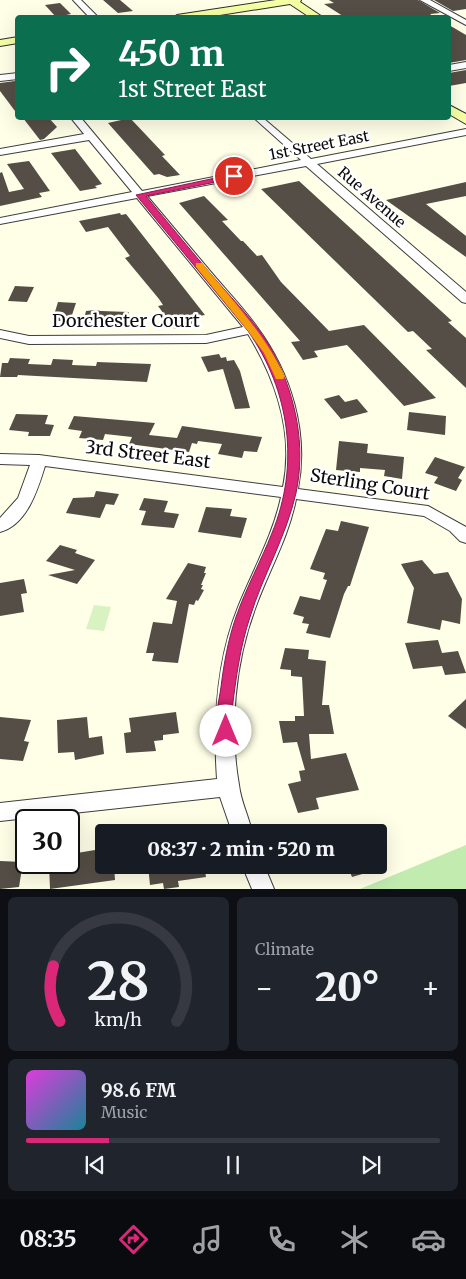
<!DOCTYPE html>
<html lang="en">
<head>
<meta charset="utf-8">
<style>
  :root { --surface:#171b24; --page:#20242c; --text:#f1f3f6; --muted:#9ea1a6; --line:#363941; --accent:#db2777 }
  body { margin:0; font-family:Merriweather,serif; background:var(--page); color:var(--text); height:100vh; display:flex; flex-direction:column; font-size:19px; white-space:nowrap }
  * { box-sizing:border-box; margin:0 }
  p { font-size:16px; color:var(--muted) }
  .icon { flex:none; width:28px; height:28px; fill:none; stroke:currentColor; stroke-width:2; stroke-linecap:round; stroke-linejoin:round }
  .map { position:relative; height:889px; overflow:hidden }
  .drawer { display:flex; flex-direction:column; gap:8px; padding:8px; background:#0d0f14; flex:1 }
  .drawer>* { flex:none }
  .hud { position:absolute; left:15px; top:15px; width:436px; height:105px; border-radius:5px; box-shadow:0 5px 20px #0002; background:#0b6e4f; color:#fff; overflow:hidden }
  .speed { position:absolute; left:15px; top:809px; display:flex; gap:10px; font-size:25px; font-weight:700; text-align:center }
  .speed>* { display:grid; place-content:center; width:65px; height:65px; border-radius:50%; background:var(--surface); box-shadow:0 5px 20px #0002; line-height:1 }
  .speed .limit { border:2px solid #111; border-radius:8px; background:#fff; color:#111 }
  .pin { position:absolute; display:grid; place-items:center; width:42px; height:42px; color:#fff; margin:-21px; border:2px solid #fff; border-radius:50%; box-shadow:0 1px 5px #0007 }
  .me { position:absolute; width:55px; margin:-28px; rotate:0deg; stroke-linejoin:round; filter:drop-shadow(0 0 4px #0008) }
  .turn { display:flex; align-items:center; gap:18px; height:105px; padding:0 20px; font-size:22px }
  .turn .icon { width:65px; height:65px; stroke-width:2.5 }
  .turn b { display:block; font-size:35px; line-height:42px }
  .big { font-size:38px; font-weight:800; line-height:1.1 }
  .drawer .card { flex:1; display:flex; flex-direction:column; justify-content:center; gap:8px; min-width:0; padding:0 18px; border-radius:8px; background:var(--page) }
  .drawer .dial { align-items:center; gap:0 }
  .dial svg { height:130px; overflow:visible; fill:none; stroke:var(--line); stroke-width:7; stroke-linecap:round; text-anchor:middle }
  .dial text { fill:var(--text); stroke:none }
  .song { display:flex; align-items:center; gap:15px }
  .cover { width:60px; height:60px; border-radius:8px; background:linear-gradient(135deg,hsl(300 70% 55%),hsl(190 70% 35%)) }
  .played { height:5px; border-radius:2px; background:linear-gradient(90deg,var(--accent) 20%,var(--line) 20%) }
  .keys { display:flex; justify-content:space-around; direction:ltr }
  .heat { display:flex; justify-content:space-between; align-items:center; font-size:28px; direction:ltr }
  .drawer .tiles { flex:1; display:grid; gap:8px; grid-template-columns:1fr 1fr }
  .card:last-child { grid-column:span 2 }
  .trip { position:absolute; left:95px; top:824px; width:292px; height:50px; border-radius:5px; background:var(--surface); box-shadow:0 5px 20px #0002; font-weight:800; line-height:50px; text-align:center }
  .tab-bar { display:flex; height:80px; justify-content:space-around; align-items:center; background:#090b0e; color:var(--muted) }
  .tab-bar .icon { width:35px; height:35px }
  .tab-bar .active { color:var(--accent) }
  .tab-bar b { font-size:22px; color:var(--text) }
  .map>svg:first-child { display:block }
  .green { fill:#c2ebb0 }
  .pitch { fill:#d8f2c2 }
  .building { fill:#544e46 }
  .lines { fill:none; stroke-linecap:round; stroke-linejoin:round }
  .minor-casing { stroke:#3e3e3e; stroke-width:2 }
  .secondary-casing { stroke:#2d2d2d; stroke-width:2 }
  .minor { fill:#fff; fill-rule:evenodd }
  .secondary { fill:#f6ffa3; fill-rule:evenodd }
  .route { fill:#db2777; stroke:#8e194d }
  .slow { fill:#f59e0b }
  .labels { text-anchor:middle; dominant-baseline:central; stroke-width:5; stroke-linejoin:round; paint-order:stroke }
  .far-street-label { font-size:15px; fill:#0b0b0b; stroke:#fff }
  .street-label { font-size:18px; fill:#0b0b0b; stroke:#fff }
</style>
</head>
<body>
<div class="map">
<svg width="466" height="889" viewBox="0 0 466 889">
  <rect width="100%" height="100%" fill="#ffffe8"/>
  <!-- green -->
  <polygon class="green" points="466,845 466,889 360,889"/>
  <!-- pitch -->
  <polygon class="pitch" points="94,605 111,607 104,631 86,629"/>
  <!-- building -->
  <g class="building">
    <polygon points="103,0 120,0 133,11 118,13"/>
    <polygon points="329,0 418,0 440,13 430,14 436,18 346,18 324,4 334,3"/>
    <polygon points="434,0 466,0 466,9 453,11"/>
    <polygon points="60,3 71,14 56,17 45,5"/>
    <polygon points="449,25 466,35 466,60 449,63"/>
    <polygon points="466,70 466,83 449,86 449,73"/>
    <polygon points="15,81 18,85 18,115 0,91 0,83"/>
    <polygon points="23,118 49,118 57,127 44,139 40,140"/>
    <polygon points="130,118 165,155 162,156 180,175 167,177 159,174 154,175 108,123"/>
    <polygon points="75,149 102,184 95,186 97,188 80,191 51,153"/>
    <polygon points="29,161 50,191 39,193 42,197 0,206 0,173 2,172 9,192 24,189 7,164"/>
    <polygon points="299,181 452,321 448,322 466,338 466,388 426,350 432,349 413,331 408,332 261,189"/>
    <polygon points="466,182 466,196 426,204 466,236 466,257 386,200"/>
    <polygon points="204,196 228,220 222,221 241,241 243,241 257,256 262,255 281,282 329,331 364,325 436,398 404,406 347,345 314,351 318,357 303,360 291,342 300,341 179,203"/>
    <polygon points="120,213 121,215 126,214 205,315 194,317 197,324 190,326 188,329 175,329 158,306 163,305 159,299 125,258 130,256 108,227 86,232 79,221"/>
    <polygon points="15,286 34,287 27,302 8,301"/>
    <polygon points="58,302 76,303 70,321 57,321 59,315 54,315"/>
    <polygon points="95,310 101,311 129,312 126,324 83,323 86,311"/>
    <polygon points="219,354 221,358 226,357 227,361 234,360 240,371 250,408 235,409 223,369 208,372 201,357"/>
    <polygon points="10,358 30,359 28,364 51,365 53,359 73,360 72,365 96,366 97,362 151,364 147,382 18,375 17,377 0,377 2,363 8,363"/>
    <polygon points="339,395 345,402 357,399 368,412 341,419 324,399"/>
    <polygon points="409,412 446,416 445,435 407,430"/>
    <polygon points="16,414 48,415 45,424 54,425 50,436 28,436 29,432 9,430"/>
    <polygon points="74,416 155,423 149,435 177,438 182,426 262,437 257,452 244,451 242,458 218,454 222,444 198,441 197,444 192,443 189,452 129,444 132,437 105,434 103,440 79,438 82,431 68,429"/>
    <polygon points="339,441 368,444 367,453 404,457 402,479 384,476 385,470 360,468 360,472 336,470"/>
    <polygon points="435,457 465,467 458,478 462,480 456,491 434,483 438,477 425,473"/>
    <polygon points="96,491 119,494 114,505 106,504 100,518 66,513 73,498 94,497"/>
    <polygon points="144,498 168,501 164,512 179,514 174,528 141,525 146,511 139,510"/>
    <polygon points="206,507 232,509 230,516 247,518 241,538 198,532"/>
    <polygon points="341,521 369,527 350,586 348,586 344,594 330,638 306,633 309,624 302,623 304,617 293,614 300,596 320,600 327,580 323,579 325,573 310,569 326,529 338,531"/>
    <polygon points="60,545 77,550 75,553 95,560 77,584 48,575 75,570 46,561"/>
    <polygon points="422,560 434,574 448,572 462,599 460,624 442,620 440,630 407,623 414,588 401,564"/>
    <polygon points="188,563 206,567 204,573 206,573 201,585 203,585 201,589 204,590 198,601 196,600 194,605 189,604 178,663 152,661 154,653 146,653 153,622 172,624 177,601 166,599"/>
    <polygon points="24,579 27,593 21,594 24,612 0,616 0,583"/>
    <polygon points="438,640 442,653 458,651 466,673 445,675 442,666 413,669 405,643"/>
    <polygon points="285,648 309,650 308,659 326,661 322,705 329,705 334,734 309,734 311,759 346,753 359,790 316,798 319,809 298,813 288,784 301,781 299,771 305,770 297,742 283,743 279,721 295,721 295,716 304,716 302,677 291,676 291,670 280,669"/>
    <polygon points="466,699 466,729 448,716"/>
    <polygon points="176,712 179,733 163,735 163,740 154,741 156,751 126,753 124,733 131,732 129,718"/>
    <polygon points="0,717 31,720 24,741 29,742 23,761 0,759"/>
    <polygon points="87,717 89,738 102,736 104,754 75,760 74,752 58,753 57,720"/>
    <polygon points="101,849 101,854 104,854 104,865 114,865 115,880 50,889 49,864 69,862 77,860 77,853"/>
    <polygon points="0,861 23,862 19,887 0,889"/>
    <polygon points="148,865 204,865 206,877 178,881 179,887 164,889 163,883 150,885"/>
    <polygon points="347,865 382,865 383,868 352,877"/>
  </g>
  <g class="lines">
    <!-- minor casing -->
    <g class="minor-casing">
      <g id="minor">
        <polygon points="73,0 81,0 99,18 90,18"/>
        <polygon points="420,0 430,0 466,20 466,25"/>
        <polygon points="466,62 466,68 449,71 449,65"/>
        <polygon points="18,73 18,79 0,81 0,75"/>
        <path d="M71 118H81L142 191 301 160 254 118H263L311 159 466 129V135L317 164 466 292V303L462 302 306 166 147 196C170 223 193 251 216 278 230 294 245 310 257 327 291 373 309 432 298 489L428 506 466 527V543L460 541 450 531 424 516 296 499C289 537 268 572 255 609 235 663 229 728 239 785 241 802 249 817 252 832H232L220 797 0 821V803L217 779C213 721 216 662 238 607 253 570 273 535 281 497L45 466C38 489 27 525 0 532V518L18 498 30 465 0 464V454L39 455 283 487C294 433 276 380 248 334L206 343 29 344 0 338V330L29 336 206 335 243 327 137 198 0 224V218L132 192 89 140 0 155V149L84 134Z"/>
        <polygon points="242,865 264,865 274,889 252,889"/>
      </g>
    </g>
    <!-- secondary casing -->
    <g class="secondary-casing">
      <g id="secondary">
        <polygon points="276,0 301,0 300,2 324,18 311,18 290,4 201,18 172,18 177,15"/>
        <polygon points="18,37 18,43 0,46 0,40"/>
        <polygon points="449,105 466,114 466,124 449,114"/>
      </g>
    </g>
    <!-- minor -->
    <use href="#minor" class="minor"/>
    <!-- secondary -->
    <use href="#secondary" class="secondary"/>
  </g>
  <!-- route -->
  <path class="route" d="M234 174 238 176 236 178 146 196C169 224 192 252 216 280 236 303 260 327 274 354 296 397 306 446 296 493 286 537 263 575 250 617 240 647 236 678 232 710 231 718 235 728 231 736L226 737 220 736C213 722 219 702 221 687 224 663 228 640 236 617 246 588 261 561 272 533 300 465 290 391 248 331L136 195Z"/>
  <!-- slow -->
  <path class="slow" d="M196 263H202C232 300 265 334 285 377L283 379H276L264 353 248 331 196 267Z"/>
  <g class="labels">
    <!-- far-street labels -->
    <g class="far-street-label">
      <text transform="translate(319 145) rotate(-11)">1st Street East</text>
      <text transform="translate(372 197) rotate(41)">Rue Avenue</text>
    </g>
    <!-- street labels -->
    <g class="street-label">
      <text x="126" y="320">Dorchester Court</text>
      <text transform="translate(148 454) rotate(7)">3rd Street East</text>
      <text transform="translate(370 484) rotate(9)">Sterling Court</text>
    </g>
  </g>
</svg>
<div class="speed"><div class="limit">30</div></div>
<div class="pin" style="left:234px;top:176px;background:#d93025"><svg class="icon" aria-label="arrive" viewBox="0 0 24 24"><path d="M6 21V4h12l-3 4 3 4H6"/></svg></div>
<svg class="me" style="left:226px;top:731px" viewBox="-20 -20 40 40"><circle r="19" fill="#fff"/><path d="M0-13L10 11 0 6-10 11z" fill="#db2777"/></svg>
<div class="trip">08:37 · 2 min · 520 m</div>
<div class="hud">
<div class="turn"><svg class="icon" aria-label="right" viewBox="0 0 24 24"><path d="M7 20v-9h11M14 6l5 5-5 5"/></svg><div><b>450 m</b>1st Street East</div></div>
</div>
</div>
<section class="drawer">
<div class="tiles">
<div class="card dial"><svg viewBox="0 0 100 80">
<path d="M14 69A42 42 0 1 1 86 69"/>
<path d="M14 69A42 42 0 0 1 10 35" stroke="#db2777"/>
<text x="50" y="56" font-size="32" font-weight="700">28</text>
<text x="50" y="72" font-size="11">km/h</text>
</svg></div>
<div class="card"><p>Climate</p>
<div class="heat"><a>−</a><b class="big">20°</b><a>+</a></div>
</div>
<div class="card">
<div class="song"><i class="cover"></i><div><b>98.6 FM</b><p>Music</p></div></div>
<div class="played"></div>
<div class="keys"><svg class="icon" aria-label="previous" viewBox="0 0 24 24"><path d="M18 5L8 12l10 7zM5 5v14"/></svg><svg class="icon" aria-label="pause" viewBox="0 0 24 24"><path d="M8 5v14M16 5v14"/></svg><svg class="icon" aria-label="next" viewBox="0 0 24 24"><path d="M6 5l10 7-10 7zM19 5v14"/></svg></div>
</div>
</div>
</section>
<nav class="tab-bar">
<b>08:35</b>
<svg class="icon active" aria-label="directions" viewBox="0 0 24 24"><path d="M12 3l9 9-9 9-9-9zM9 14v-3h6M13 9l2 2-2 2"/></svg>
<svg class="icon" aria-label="music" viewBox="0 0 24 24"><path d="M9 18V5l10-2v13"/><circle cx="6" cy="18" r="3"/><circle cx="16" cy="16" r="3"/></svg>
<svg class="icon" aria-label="phone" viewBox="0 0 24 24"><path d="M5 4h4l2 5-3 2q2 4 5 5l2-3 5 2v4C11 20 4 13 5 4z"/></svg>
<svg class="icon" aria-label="climate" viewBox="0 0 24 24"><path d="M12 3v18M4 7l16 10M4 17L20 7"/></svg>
<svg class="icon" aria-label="car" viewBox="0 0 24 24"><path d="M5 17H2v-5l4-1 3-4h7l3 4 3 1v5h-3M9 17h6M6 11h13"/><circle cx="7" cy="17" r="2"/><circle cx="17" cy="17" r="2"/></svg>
</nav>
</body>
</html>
